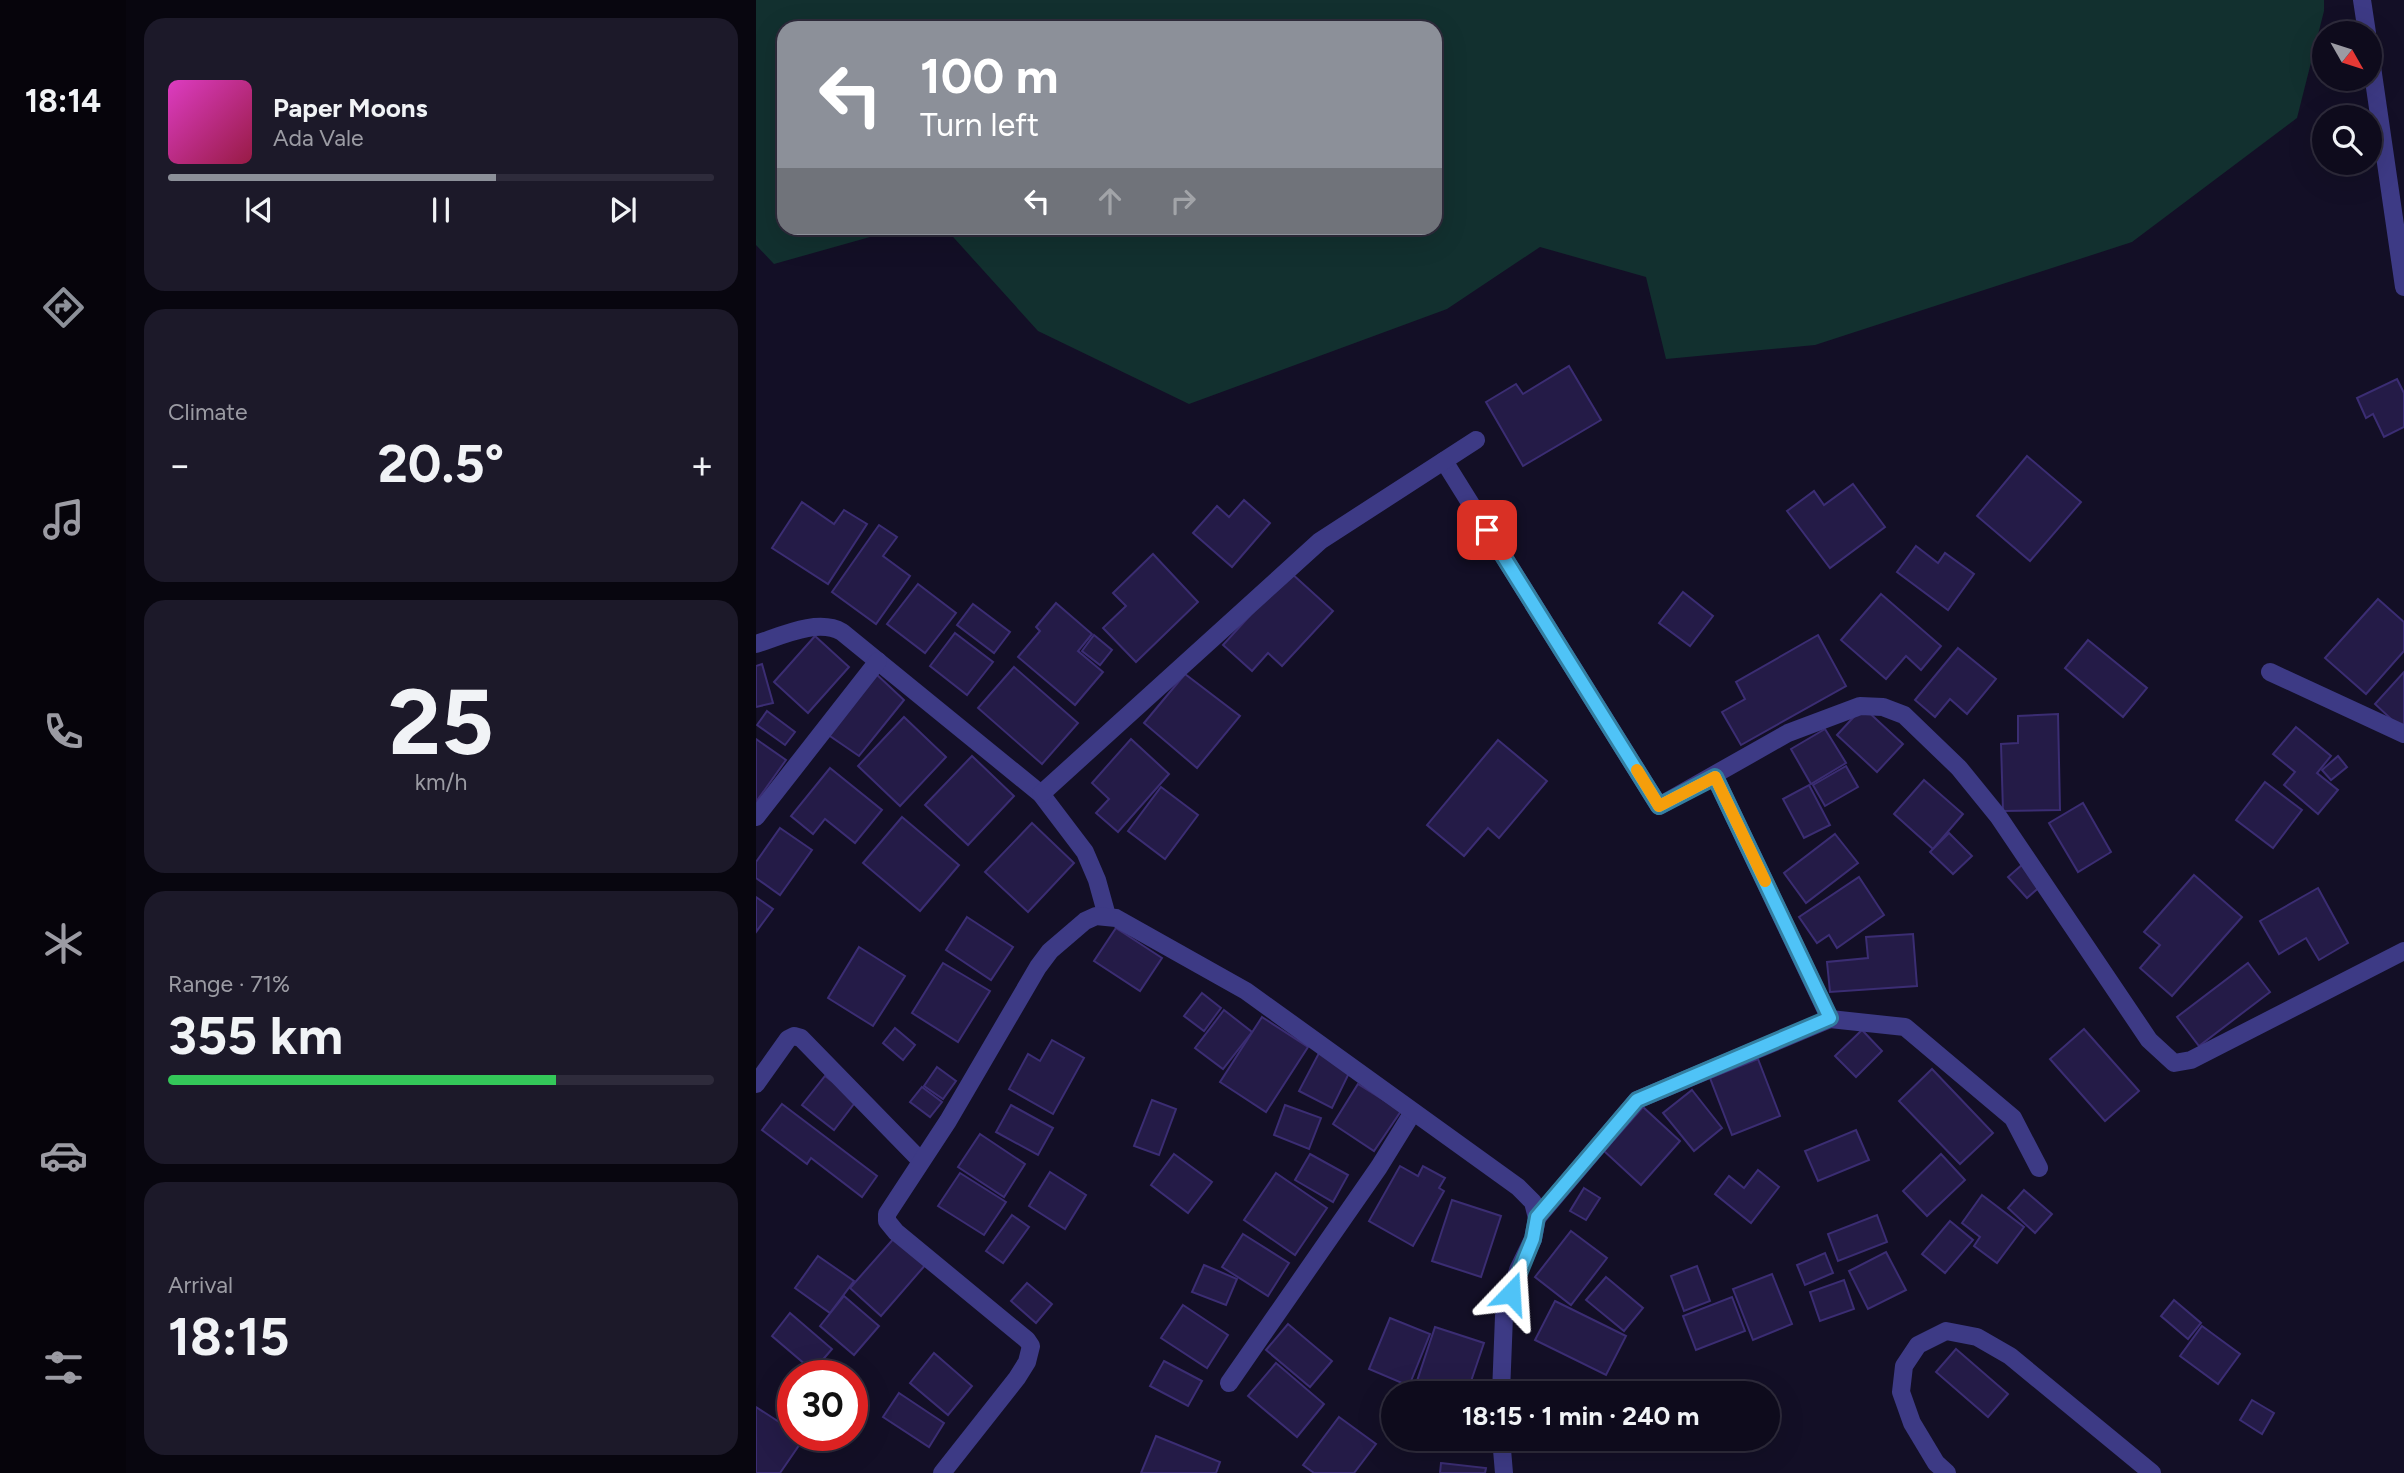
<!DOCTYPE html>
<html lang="en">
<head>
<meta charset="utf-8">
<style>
  :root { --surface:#0e0b1c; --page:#1c1929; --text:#f1f3f6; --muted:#9b9ba3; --line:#2e2b3b; --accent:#8c9099 }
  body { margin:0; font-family:Figtree,sans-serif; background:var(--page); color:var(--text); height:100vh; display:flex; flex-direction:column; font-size:26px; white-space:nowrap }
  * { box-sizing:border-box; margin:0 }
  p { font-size:23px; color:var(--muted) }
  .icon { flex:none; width:38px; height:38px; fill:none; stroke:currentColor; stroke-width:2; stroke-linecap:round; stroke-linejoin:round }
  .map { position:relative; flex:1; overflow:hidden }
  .drawer { display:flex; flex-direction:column; gap:18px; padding:18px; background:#08060f; width:630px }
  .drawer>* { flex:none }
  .hud { position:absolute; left:21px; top:21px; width:665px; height:214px; border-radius:21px; box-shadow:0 7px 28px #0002,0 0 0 2px var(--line); background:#8c9099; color:#fff; overflow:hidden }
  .needle { width:46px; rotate:129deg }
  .tools { position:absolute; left:1556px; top:21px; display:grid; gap:14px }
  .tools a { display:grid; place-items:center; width:70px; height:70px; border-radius:50%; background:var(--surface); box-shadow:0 7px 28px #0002,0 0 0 2px var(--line); font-size:35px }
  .speed { position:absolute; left:21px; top:1360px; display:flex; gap:14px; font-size:35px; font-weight:700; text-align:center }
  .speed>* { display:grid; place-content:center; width:91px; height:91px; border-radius:50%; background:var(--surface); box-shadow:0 7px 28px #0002,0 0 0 2px var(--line); line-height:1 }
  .speed .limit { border:10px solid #d22; background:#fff; color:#111 }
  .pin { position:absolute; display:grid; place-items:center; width:60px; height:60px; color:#fff; margin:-30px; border-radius:14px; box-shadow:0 4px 10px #0006 }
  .me { position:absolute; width:77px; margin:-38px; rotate:20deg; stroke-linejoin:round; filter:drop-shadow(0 0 5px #0008) }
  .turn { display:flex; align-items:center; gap:24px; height:147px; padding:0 28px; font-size:32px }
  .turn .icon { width:91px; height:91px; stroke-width:2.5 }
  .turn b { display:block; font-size:49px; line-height:60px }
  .lanes { display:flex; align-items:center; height:66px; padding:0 28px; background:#0003; justify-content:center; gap:35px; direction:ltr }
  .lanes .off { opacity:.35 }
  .big { font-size:52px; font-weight:700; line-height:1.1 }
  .drawer .tile { flex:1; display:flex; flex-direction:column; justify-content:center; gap:10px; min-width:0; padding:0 24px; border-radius:21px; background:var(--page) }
  .drawer .dial { align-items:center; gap:0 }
  .dial b { font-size:91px; line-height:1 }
  .song { display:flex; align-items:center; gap:21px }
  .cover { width:84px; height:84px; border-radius:10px; background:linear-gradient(135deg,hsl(310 70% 55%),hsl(340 70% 35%)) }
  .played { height:7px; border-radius:4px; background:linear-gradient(90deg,var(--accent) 60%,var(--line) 60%) }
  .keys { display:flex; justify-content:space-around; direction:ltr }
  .heat { display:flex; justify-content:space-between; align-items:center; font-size:38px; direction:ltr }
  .charge { height:10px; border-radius:5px; background:linear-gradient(90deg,#34c759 71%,var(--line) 0) }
  .trip { position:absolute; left:625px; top:1381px; width:399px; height:70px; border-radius:35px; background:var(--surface); box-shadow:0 7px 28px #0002,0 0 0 2px var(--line); font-weight:700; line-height:70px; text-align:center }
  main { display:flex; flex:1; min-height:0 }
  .tab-bar { display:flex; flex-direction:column; width:126px; justify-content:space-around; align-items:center; background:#06040b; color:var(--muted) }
  .tab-bar .icon { width:49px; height:49px }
  .tab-bar .current { color:var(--accent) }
  .tab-bar b { font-size:32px; color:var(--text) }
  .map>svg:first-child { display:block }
  .green { fill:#12302f }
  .building { fill:#241b47; stroke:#3b2d73; stroke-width:2 }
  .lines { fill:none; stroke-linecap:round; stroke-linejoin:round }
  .minor { stroke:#3d3a85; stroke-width:18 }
  .route-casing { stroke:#337fa1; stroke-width:18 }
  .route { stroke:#4fc3f7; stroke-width:12 }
  .slow { stroke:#f59e0b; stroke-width:12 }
</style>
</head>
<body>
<main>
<nav class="tab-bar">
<b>18:14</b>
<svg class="icon current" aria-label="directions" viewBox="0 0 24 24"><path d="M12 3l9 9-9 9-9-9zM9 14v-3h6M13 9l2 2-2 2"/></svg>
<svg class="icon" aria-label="music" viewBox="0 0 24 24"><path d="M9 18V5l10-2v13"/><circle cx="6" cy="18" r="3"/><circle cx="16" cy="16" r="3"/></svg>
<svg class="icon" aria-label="phone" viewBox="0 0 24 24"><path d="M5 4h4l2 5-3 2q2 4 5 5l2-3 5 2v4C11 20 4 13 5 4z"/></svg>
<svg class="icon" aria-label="climate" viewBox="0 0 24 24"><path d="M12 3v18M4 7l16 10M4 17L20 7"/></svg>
<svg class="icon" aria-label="car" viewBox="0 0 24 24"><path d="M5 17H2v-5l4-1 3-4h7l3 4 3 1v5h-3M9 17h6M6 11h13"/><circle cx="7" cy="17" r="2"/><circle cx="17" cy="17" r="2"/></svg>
<svg class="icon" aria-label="filters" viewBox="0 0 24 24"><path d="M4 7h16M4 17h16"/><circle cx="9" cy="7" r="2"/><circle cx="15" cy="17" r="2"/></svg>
</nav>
<section class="drawer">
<div class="tile">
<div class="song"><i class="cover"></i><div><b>Paper Moons</b><p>Ada Vale</p></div></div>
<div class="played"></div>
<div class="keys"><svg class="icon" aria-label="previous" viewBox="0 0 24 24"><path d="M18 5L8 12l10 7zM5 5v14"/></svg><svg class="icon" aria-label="pause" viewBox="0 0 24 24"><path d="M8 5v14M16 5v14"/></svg><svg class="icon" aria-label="next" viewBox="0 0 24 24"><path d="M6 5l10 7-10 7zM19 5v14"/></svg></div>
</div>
<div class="tile"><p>Climate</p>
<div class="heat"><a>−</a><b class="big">20.5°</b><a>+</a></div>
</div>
<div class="tile dial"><b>25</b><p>km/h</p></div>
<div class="tile"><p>Range · 71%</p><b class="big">355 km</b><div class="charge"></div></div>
<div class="tile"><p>Arrival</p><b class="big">18:15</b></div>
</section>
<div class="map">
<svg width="1648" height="1473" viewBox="0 0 1648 1473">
  <rect width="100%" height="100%" fill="#130f26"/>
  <!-- green -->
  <polygon class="green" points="0,0 1568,0 1568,11 1541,118 1376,242 1059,345 910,359 890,277 784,247 691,309 433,404 282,331 189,228 679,228 679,28 28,28 28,228 146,228 18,264 0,245"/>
  <!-- building -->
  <g class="building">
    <polygon points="813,366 845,420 767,466 730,402 760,384 767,394"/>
    <polygon points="1641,379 1648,393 1648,427 1628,437 1617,414 1610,418 1601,398"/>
    <polygon points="1271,456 1325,502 1274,561 1221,516"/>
    <polygon points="1097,484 1129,527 1074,568 1031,511 1058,491 1068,505"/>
    <polygon points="488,500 514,523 476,567 437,533 461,506 473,517"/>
    <polygon points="46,502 78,524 88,510 111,524 72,584 16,548"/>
    <polygon points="123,525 141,537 127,556 154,576 120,624 76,592"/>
    <polygon points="1160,546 1182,563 1189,553 1218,574 1192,610 1141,572"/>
    <polygon points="397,554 442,602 380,662 347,628 370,606 357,593"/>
    <polygon points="534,572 577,611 526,666 512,653 496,671 467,645"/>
    <polygon points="162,584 200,613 169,653 131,624"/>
    <polygon points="927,592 957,616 934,646 903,623"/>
    <polygon points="1125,594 1185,646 1165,670 1150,656 1130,679 1085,640"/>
    <polygon points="1622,599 1648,622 1648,651 1610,694 1569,658"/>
    <polygon points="300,603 336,634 322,651 347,672 319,705 262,657 284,631 280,627"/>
    <polygon points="217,604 254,632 238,653 201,625"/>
    <polygon points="199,633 237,662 211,695 174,666"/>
    <polygon points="338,635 356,650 344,665 326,651"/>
    <polygon points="1062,635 1090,686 985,745 966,712 989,699 980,682"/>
    <polygon points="59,636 93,667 52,713 18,682"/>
    <polygon points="1332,640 1391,688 1367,717 1309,668"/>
    <polygon points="1202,648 1240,679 1211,714 1194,699 1179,717 1159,700"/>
    <polygon points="6,664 17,703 0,707 0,666"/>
    <polygon points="258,667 322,723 286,764 222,708"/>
    <polygon points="1648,672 1648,731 1619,704"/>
    <polygon points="119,673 148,700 103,756 71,734"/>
    <polygon points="429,674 484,716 441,768 388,723"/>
    <polygon points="1107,707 1147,744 1121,772 1081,735"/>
    <polygon points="11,711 39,732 29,745 1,725"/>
    <polygon points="1302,714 1304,810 1247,811 1245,744 1262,743 1262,716"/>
    <polygon points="148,717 190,757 144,806 102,766"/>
    <polygon points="1540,727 1575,756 1561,773 1582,790 1562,814 1528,785 1539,772 1517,754"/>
    <polygon points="1069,729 1090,763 1055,784 1035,749"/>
    <polygon points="0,739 30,760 0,802"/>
    <polygon points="375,739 413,774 362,832 340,813 353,799 336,783"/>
    <polygon points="742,740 791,781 743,838 732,828 708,856 671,825"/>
    <polygon points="216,756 258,796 212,845 169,805"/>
    <polygon points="1582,756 1591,767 1575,780 1566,770"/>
    <polygon points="1090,766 1102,787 1069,806 1057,785"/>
    <polygon points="74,768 126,810 99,843 69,819 57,834 35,816"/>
    <polygon points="1168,780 1207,814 1177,849 1138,814"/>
    <polygon points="1509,782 1546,810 1517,848 1480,820"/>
    <polygon points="1053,785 1074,825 1048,838 1027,799"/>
    <polygon points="405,787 442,815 409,859 372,831"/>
    <polygon points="1327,803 1355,852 1322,872 1293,823"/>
    <polygon points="146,817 203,865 164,911 107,863"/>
    <polygon points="276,823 318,863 272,912 229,872"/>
    <polygon points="24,828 56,850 24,895 0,878 0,862"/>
    <polygon points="1193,833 1216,856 1197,874 1174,852"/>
    <polygon points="1079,834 1102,863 1050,903 1028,873"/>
    <polygon points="1267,864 1286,885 1271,898 1252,877"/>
    <polygon points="1438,875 1486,917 1416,996 1384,968 1404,945 1388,932"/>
    <polygon points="1103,877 1128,915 1081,948 1073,935 1061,943 1043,917"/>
    <polygon points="1562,888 1592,943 1563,960 1550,938 1523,954 1504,921"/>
    <polygon points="0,897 17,909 0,932"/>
    <polygon points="211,917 257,947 235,980 190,950"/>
    <polygon points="360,928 406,958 384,991 338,961"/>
    <polygon points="1157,934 1161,986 1074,992 1071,962 1112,958 1110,937"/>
    <polygon points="103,947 149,976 117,1026 72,998"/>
    <polygon points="187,963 234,991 202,1042 156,1013"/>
    <polygon points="1492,963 1514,992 1443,1046 1421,1017"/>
    <polygon points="446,993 465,1008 448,1031 428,1016"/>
    <polygon points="468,1010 496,1032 467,1069 439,1048"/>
    <polygon points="506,1017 552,1047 510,1112 464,1082"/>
    <polygon points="139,1028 159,1045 147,1060 127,1043"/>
    <polygon points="1328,1029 1383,1091 1349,1121 1294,1059"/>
    <polygon points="1106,1030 1126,1051 1100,1077 1079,1056"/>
    <polygon points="296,1040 328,1058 297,1114 253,1089 272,1054 284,1061"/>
    <polygon points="563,1053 595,1069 576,1108 543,1091"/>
    <polygon points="1002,1059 1024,1116 976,1135 954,1078"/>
    <polygon points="181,1067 200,1081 187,1099 168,1086"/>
    <polygon points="1176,1069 1237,1133 1204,1164 1143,1101"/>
    <polygon points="69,1076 101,1100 78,1130 46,1105"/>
    <polygon points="602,1084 645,1111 618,1151 577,1124"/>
    <polygon points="166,1087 186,1102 174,1117 154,1102"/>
    <polygon points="936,1090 966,1128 938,1151 907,1113"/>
    <polygon points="396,1100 420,1109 403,1155 378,1146"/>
    <polygon points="26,1104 121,1176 106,1197 55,1158 51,1164 6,1130"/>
    <polygon points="255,1105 297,1128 282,1155 240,1132"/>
    <polygon points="529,1105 565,1118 553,1149 518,1135"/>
    <polygon points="887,1107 924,1141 885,1185 848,1151"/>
    <polygon points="1100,1130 1113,1160 1062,1181 1049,1151"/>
    <polygon points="224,1134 269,1164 248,1197 202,1167"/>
    <polygon points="418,1154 456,1182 432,1213 395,1185"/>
    <polygon points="554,1154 592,1175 577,1202 539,1180"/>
    <polygon points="1185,1154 1209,1180 1171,1216 1147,1191"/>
    <polygon points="644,1166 662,1176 667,1166 689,1178 683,1188 688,1191 657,1246 613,1221"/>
    <polygon points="1002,1170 1023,1187 995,1223 959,1194 973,1176 988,1188"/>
    <polygon points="294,1172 330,1195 309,1229 273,1206"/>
    <polygon points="204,1173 250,1202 228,1235 182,1206"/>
    <polygon points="520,1173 571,1208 539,1255 488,1220"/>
    <polygon points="828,1188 844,1198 830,1220 814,1211"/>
    <polygon points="1268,1190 1296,1214 1279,1233 1252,1208"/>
    <polygon points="1226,1195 1268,1227 1241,1263 1218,1246 1224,1237 1206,1223"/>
    <polygon points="696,1200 745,1216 725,1277 676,1261"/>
    <polygon points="256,1215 273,1227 247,1263 230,1251"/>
    <polygon points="1121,1215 1131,1242 1082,1261 1072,1234"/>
    <polygon points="1194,1221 1217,1240 1189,1273 1166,1254"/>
    <polygon points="815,1231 851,1258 815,1305 779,1277"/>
    <polygon points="487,1234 533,1263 512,1296 466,1267"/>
    <polygon points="140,1236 171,1263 125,1316 94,1288"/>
    <polygon points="1130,1252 1150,1290 1112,1309 1093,1271"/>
    <polygon points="1069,1253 1077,1273 1049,1285 1041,1265"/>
    <polygon points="62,1256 98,1281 74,1313 39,1288"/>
    <polygon points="448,1265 481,1279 470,1305 436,1292"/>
    <polygon points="941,1266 954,1301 928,1311 915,1276"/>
    <polygon points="1016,1274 1036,1324 997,1340 977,1289"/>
    <polygon points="850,1277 887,1308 868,1331 830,1300"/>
    <polygon points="1088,1280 1098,1309 1064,1321 1054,1292"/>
    <polygon points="271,1283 296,1304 280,1323 255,1301"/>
    <polygon points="88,1296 123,1326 98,1355 64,1326"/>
    <polygon points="976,1297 989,1331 940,1350 927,1316"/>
    <polygon points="1418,1300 1445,1323 1432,1339 1405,1316"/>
    <polygon points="799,1301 870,1336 850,1375 779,1340"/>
    <polygon points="427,1305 472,1335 451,1368 405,1338"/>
    <polygon points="34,1313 76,1349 57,1371 16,1336"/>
    <polygon points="634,1318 674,1334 653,1386 613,1369"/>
    <polygon points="532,1324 576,1361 554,1387 510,1350"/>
    <polygon points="1446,1326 1484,1354 1462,1384 1424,1356"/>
    <polygon points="679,1327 728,1343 711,1393 676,1393 659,1387"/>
    <polygon points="1200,1349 1252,1394 1232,1417 1180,1372"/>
    <polygon points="178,1353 216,1386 192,1415 154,1383"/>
    <polygon points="408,1361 446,1381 432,1406 394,1386"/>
    <polygon points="520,1363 568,1404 541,1437 492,1396"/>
    <polygon points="143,1393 188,1423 173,1447 127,1417"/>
    <polygon points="1496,1400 1518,1413 1506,1434 1484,1420"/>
    <polygon points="0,1407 37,1431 37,1435 48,1438 24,1473 0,1473"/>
    <polygon points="583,1417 620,1444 598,1473 558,1473 547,1465"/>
    <polygon points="400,1436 464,1462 460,1473 385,1473"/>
    <polygon points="685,1463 730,1468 729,1473 684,1473"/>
  </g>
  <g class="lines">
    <!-- minor -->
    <g class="minor">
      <polyline points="1606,0 1611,33"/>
      <polyline points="1614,53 1648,287"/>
      <polyline points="688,461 903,806 1032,733 1104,706 1127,707 1148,715 1203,768 1242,816 1393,1040 1418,1063 1435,1060 1648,951"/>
      <path d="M0 644C25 636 62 618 86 632L285 794 329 852 341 880 351 916"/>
      <polyline points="1514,672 1648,734"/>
      <polyline points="285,794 564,541 720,440"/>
      <polyline points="0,817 122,661"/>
      <polyline points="1074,1019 1149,1027 1257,1118 1283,1168"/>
      <polyline points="0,1084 32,1039 38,1036 45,1038 165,1161"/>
      <polyline points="781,1218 881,1100 1074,1019 959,777"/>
      <polyline points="473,1383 623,1167 657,1112"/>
      <polyline points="745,1438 748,1473"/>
      <polyline points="186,1473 261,1378 271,1362 275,1346 271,1340 140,1232 131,1221 131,1214 192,1121 282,967 294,951 329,921 340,916 360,918 490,991 762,1187 777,1202 781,1218 777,1239 762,1270 748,1316 745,1393"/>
      <polyline points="1191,1473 1180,1463 1156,1423 1145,1392 1148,1366 1162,1345 1190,1331 1221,1337 1254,1356 1396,1473"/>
    </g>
  </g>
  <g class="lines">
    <!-- route casing -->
    <g class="route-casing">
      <polyline id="route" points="731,530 903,806 959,777 1074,1018 881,1100 781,1217 777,1239 755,1293"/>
    </g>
    <!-- route -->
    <use href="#route" class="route"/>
    <!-- slow -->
    <polyline class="slow" points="881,770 903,806 959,777 1009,881"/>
  </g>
</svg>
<div class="tools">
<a><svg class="needle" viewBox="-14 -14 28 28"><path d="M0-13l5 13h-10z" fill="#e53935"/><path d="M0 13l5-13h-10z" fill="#9b9ba3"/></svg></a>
<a><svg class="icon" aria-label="search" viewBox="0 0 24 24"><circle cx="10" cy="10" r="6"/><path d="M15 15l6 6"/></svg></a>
</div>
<div class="speed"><div class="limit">30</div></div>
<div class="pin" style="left:731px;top:530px;background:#d93025"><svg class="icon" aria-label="arrive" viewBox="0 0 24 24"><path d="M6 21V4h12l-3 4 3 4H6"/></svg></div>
<svg class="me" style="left:755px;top:1293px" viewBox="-20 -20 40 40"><path d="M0-17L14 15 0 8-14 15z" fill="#4fc3f7" stroke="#fff" stroke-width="4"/></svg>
<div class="trip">18:15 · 1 min · 240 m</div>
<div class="hud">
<div class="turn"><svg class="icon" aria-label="left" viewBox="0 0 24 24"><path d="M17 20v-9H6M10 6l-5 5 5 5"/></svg><div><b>100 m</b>Turn left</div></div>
<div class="lanes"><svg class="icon" aria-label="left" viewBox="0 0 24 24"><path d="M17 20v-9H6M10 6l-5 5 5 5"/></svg><svg class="icon off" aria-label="ahead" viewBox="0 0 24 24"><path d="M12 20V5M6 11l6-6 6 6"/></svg><svg class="icon off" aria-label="right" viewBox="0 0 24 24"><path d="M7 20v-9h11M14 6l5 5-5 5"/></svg></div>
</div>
</div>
</main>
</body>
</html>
